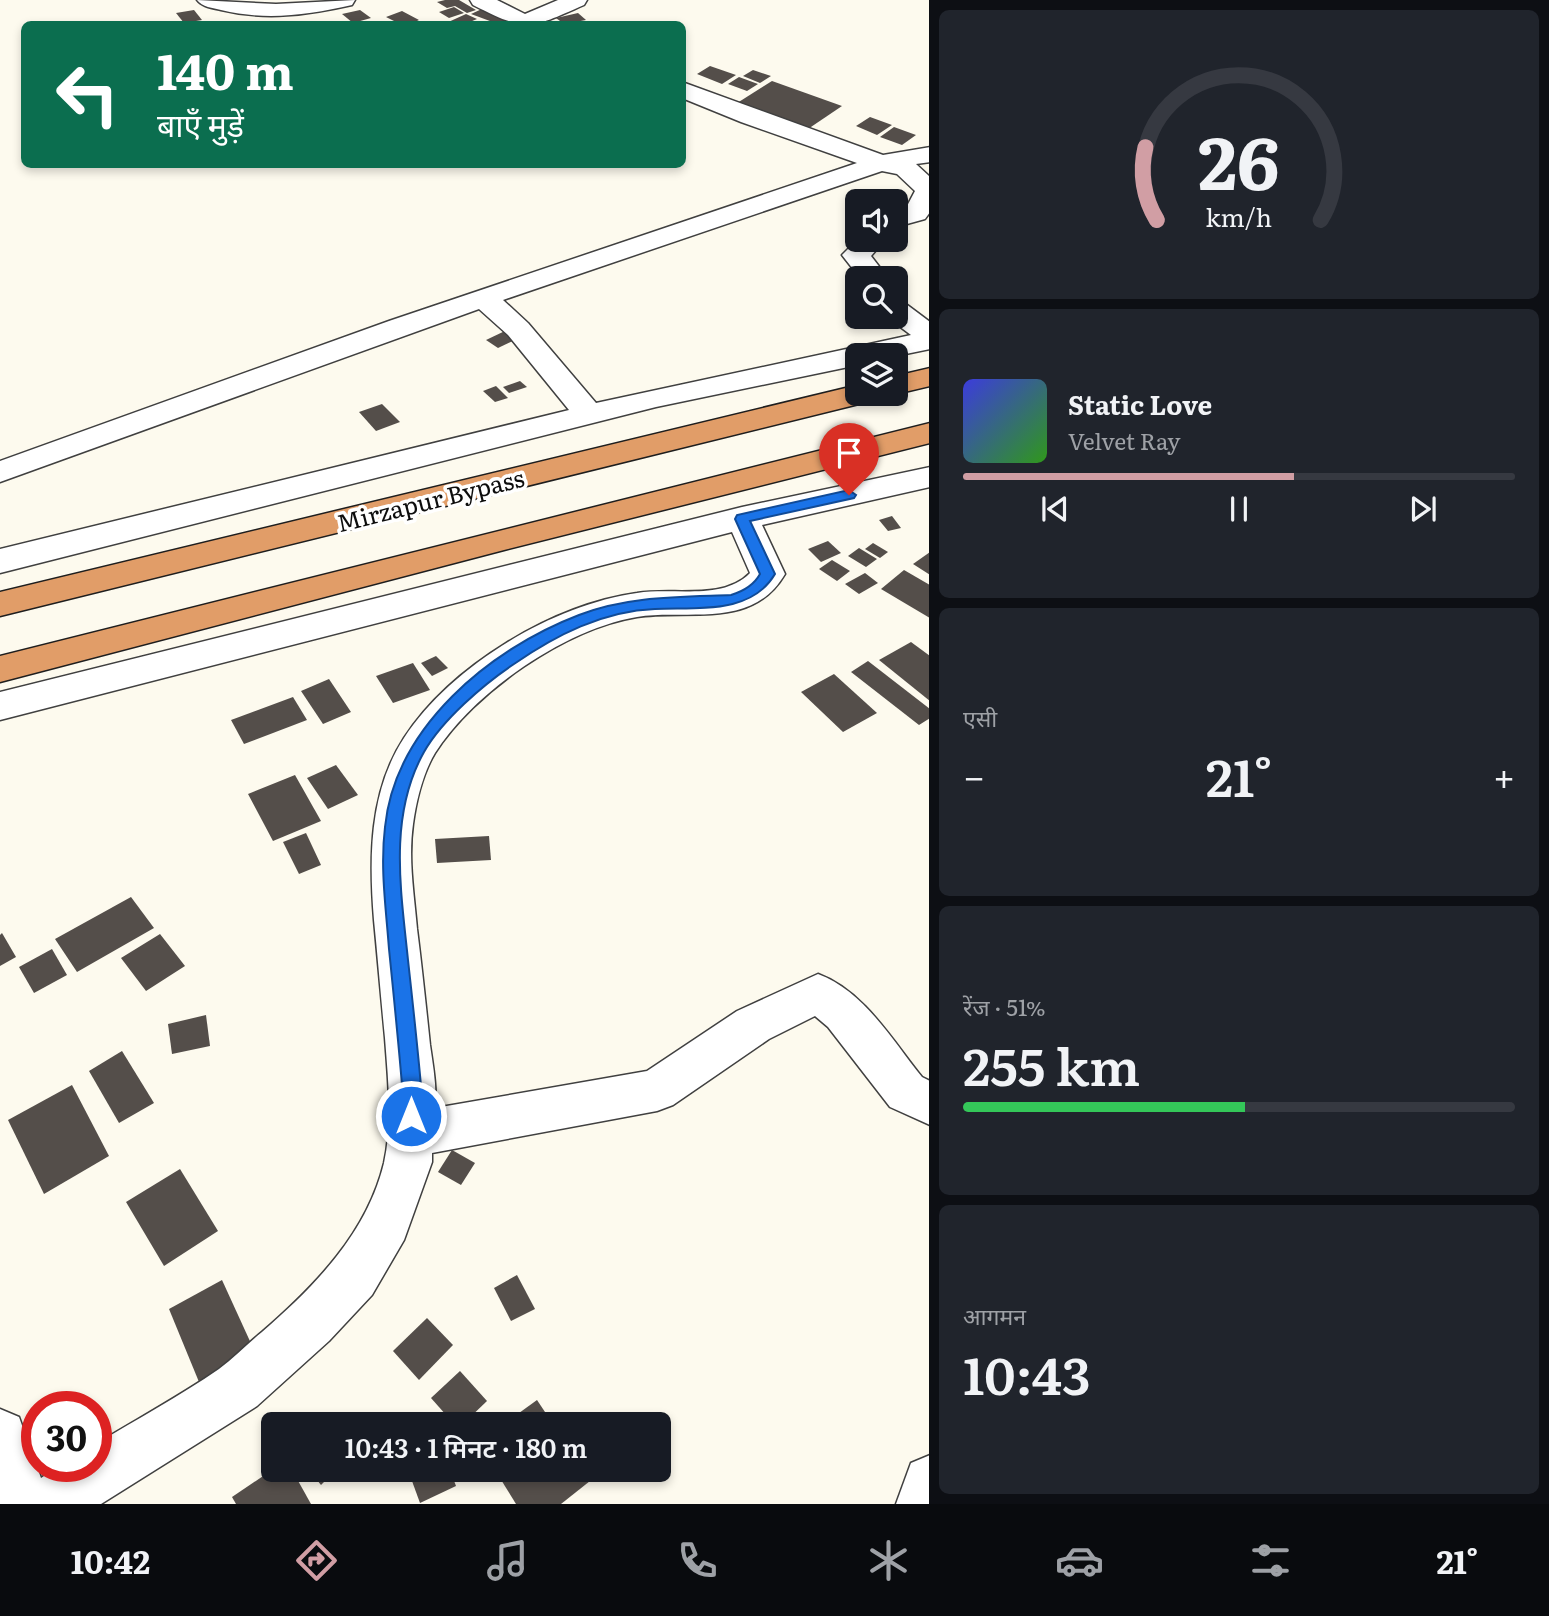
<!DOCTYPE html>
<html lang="hi">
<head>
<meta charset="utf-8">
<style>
  :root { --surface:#171b24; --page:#20242c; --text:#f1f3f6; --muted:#9ea1a6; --line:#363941; --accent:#d19ea4 }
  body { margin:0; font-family:Literata,"Noto Sans Devanagari",serif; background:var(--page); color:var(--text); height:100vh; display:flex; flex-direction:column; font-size:26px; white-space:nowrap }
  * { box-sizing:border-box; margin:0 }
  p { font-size:23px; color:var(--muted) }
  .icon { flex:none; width:38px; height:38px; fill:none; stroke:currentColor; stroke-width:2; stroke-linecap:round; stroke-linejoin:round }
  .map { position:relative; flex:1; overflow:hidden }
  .side { display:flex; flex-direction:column; gap:10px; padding:10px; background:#0d0f14; width:620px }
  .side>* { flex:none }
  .guide { position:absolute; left:21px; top:21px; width:665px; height:147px; border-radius:10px; box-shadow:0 4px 10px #0003; background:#0b6e4f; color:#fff; overflow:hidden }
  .fabs { position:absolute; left:845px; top:189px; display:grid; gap:14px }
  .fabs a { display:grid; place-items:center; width:63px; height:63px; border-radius:10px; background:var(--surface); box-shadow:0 4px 10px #0003; font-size:35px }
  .speed { position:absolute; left:21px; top:1391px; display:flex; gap:14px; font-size:35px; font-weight:700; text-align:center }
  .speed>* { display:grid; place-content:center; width:91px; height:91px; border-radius:50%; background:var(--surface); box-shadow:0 4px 10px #0003; line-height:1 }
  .speed .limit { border:10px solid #d22; background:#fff; color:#111 }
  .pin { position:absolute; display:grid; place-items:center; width:60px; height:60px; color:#fff; margin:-72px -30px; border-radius:50% 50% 50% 0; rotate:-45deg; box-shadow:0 0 7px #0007 }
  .pin .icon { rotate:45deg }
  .me { position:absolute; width:77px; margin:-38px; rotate:0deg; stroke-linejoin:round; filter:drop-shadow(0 0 5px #0008) }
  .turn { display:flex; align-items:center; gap:24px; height:147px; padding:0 21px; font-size:32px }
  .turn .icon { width:91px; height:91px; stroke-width:2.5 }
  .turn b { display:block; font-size:49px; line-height:60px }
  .big { font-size:52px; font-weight:600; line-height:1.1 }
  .side .tile { flex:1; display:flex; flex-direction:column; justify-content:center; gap:10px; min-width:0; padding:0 24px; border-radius:10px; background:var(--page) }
  .side .dial { align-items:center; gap:0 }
  .dial svg { height:182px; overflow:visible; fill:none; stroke:var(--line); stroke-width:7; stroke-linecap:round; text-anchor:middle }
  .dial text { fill:var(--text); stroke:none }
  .song { display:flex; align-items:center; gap:21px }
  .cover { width:84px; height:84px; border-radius:10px; background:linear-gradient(135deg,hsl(240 70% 55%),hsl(110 70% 35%)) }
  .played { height:7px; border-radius:4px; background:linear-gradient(90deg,var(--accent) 60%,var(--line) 60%) }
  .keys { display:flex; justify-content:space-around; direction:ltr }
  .heat { display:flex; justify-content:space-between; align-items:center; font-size:38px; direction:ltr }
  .charge { height:10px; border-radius:5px; background:linear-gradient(90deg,#34c759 51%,var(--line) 0) }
  .trip { position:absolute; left:261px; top:1412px; width:410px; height:70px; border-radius:10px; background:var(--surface); box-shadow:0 4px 10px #0003; font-weight:600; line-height:70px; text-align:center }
  .tabs { display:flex; height:112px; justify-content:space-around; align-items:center; background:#090b0e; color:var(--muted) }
  .tabs .icon { width:49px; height:49px }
  .tabs .on { color:var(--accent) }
  .tabs b { font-size:32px; color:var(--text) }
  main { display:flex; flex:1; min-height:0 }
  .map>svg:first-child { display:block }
  .building { fill:#544e4a }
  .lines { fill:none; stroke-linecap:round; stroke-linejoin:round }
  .minor-casing { stroke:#404040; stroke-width:3 }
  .highway-casing { stroke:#1e1e1e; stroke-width:3 }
  .minor { fill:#fff; fill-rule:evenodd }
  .highway { fill:#e19d68; fill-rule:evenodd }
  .route { fill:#1a73e8; stroke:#114b97; stroke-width:2 }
  .labels { text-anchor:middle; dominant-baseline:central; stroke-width:7; stroke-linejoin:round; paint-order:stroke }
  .street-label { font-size:24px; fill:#0d0d0d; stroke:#fff }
</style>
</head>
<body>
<main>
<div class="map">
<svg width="930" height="1504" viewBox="0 0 930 1504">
  <rect width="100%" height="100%" fill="#fdfaee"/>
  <!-- building -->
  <g class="building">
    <polygon points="445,0 459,0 476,10 467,13 455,6 447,8 437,2"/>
    <polygon points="454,7 464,13 449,18 439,12"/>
    <polygon points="484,8 521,22 498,24 471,14"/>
    <polygon points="194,10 202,20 184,23 176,13"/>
    <polygon points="360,10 371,18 353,23 342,14"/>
    <polygon points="402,11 419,20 415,22 419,24 400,24 386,17"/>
    <polygon points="578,13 586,20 564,24 556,18"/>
    <polygon points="466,14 477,19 465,24 444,24"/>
    <polygon points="710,66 736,75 722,84 697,74"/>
    <polygon points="753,70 771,76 760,83 743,76"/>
    <polygon points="739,77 758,84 747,91 728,84"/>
    <polygon points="772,81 842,106 805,131 734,105"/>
    <polygon points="870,117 892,125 877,135 856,126"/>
    <polygon points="894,127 916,135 902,145 880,137"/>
    <polygon points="507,330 519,338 498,348 486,340"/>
    <polygon points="520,381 527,387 509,393 503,387"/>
    <polygon points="496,386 508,398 495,402 483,391"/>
    <polygon points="382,404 400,422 376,431 359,412"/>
    <polygon points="892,516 901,528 888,531 879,520"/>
    <polygon points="828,541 841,553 821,562 808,549"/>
    <polygon points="873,543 888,552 880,558 865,549"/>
    <polygon points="859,548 877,559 866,567 848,556"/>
    <polygon points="930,552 930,575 913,564"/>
    <polygon points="832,560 850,571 837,581 819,569"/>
    <polygon points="904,570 930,585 930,618 881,589"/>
    <polygon points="865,573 878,583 859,594 845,584"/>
    <polygon points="911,642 930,656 930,701 879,660"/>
    <polygon points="436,656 448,668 432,676 421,663"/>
    <polygon points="868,661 930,709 930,718 919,725 851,672"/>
    <polygon points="413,663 430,690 393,703 376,676"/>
    <polygon points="834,674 877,713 843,732 801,692"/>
    <polygon points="329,679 351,712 323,724 301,691"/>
    <polygon points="293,697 307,720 244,744 231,720"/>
    <polygon points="336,765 358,795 328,809 307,778"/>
    <polygon points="295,775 321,821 273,841 248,794"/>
    <polygon points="306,833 321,865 299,874 283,842"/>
    <polygon points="489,836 491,860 437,863 435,839"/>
    <polygon points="131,897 154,928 77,972 55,939"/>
    <polygon points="2,933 16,957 0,966 0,935"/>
    <polygon points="160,934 185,966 146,991 121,958"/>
    <polygon points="52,949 67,975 34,993 19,967"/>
    <polygon points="206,1015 210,1046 172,1054 168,1024"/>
    <polygon points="122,1051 154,1103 119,1123 89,1071"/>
    <polygon points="72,1085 109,1156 44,1194 8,1120"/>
    <polygon points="452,1150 475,1163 461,1185 438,1172"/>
    <polygon points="180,1169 218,1231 164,1266 126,1202"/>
    <polygon points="517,1275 535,1309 511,1321 494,1288"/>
    <polygon points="222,1280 254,1350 199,1382 169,1309"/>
    <polygon points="427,1318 453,1345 419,1380 393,1351"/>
    <polygon points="460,1371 487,1401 463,1424 454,1424 431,1398"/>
    <polygon points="537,1400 553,1424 504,1424"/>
    <polygon points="272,1470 292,1470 311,1504 236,1504 232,1497"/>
    <polygon points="309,1470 336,1470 321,1485"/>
    <polygon points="408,1470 450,1470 456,1486 420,1503"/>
    <polygon points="495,1470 583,1470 590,1481 561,1504 516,1504"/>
  </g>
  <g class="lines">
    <!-- minor casing -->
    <g class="minor-casing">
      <g id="minor">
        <path d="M197 0 276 4 355 0 352 5C308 15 266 21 221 10 213 8 202 7 197 0Z"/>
        <path d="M470 0H497L525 14 558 0H587L584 5C529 29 528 33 473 5Z"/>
        <polygon points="682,82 883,155 930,147 930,162 916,164 930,177 930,212 925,219 896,227 896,211 906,208 915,191 897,174 882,171 503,300 528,323 596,403 911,335 887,317 896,317 896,301 906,304 930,322 930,349 896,356 858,355 858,365 656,407 0,573 0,549 569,410 508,335 479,309 0,482 0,461 389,321 857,163 741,122 682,98"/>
        <polygon points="858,239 885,240 871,256 888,278 860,278 842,255"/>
        <path d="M930 467V487L762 525 785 574C752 630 691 609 637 617 565 629 474 692 435 753 423 773 416 802 413 824 408 859 414 894 417 929 422 968 426 1007 430 1045 433 1066 437 1087 435 1108L647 1071 737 1011 818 974C864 991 892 1040 922 1077L930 1081V1125L890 1107 828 1027 815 1016 769 1039 673 1105 657 1111 432 1153V1162L404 1240 372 1295 329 1341 257 1406 101 1504H0V1409L19 1417 41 1478 59 1466H96V1444C137 1419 180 1396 219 1369 234 1358 247 1344 262 1332 315 1286 367 1233 384 1163 393 1122 388 1079 385 1038 381 999 378 959 374 920 369 858 369 792 404 738 451 666 552 605 637 593 673 587 723 601 750 573L732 532 0 720V692L742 507Z"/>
        <polygon points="930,1455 930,1504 896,1504 911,1463"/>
      </g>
    </g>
    <!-- highway casing -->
    <g class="highway-casing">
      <g id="highway">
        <polygon points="930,368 930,386 896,394 895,394 896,376"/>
        <polygon points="858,385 858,394 875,394 871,401 0,616 0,592"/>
        <polygon points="930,423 930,443 504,550 0,682 0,656"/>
      </g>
    </g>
    <!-- minor -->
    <use href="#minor" class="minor"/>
    <!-- highway -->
    <use href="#highway" class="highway"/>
  </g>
  <!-- route -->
  <path class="route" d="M849 490 856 495 854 498 750 521 775 574C751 615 697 607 655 609 603 611 556 635 514 664 484 684 442 720 424 752 388 816 401 891 408 960 413 1005 418 1051 422 1097L418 1122 411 1125 405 1122 402 1116 403 1097C399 1047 394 998 389 949 386 908 380 868 385 827 395 727 490 649 579 615 627 596 680 597 731 595 744 591 754 585 760 574L735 519 737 515Z"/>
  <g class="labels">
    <!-- street labels -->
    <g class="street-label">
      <text transform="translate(430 499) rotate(-14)">Mirzapur Bypass</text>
    </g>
  </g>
</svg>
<div class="fabs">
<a><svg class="icon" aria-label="sound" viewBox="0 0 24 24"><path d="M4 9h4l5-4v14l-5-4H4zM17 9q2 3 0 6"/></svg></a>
<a><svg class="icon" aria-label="search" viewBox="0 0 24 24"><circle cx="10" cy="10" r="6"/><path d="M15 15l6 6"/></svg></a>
<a><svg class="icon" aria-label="layers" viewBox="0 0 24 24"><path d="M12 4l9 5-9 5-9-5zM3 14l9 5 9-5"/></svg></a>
</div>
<div class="speed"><div class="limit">30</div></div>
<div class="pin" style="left:849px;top:495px;background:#d93025"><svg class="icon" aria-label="arrive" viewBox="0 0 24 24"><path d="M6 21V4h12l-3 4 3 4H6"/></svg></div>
<svg class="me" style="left:411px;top:1116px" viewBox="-20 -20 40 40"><circle r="17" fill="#1a73e8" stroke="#fff" stroke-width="3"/><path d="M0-11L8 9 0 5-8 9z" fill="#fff"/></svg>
<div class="trip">10:43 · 1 मिनट · 180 m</div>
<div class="guide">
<div class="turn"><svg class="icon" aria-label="left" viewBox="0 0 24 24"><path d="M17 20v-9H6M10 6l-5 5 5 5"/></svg><div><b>140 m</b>बाएँ मुड़ें</div></div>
</div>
</div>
<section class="side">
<div class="tile dial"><svg viewBox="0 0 100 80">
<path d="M14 69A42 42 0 1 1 86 69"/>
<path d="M14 69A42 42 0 0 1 9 37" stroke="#d19ea4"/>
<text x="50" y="56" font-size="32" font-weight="700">26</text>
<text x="50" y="72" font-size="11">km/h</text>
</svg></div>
<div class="tile">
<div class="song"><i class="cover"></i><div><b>Static Love</b><p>Velvet Ray</p></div></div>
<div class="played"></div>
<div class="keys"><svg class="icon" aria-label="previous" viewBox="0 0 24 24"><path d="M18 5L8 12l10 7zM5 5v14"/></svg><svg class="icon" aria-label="pause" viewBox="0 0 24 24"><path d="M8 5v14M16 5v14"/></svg><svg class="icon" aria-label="next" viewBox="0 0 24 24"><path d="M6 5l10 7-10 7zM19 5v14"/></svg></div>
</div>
<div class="tile"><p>एसी</p>
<div class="heat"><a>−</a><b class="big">21°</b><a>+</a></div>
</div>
<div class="tile"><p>रेंज · 51%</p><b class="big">255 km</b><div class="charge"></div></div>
<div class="tile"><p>आगमन</p><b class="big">10:43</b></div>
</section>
</main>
<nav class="tabs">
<b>10:42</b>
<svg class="icon on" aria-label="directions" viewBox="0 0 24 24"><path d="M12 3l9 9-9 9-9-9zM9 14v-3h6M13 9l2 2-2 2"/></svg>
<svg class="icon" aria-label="music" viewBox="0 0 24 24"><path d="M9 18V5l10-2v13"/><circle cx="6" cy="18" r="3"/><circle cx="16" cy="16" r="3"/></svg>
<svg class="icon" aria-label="phone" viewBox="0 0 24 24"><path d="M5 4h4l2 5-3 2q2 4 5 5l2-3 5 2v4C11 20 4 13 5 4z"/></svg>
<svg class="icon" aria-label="climate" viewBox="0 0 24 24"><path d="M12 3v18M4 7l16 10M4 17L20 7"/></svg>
<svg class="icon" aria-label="car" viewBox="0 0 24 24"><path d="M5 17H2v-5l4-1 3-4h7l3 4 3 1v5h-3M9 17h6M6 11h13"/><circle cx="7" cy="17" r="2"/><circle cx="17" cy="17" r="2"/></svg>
<svg class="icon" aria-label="filters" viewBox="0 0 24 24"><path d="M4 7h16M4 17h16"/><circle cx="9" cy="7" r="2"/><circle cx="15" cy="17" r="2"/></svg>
<b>21°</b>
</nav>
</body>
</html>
